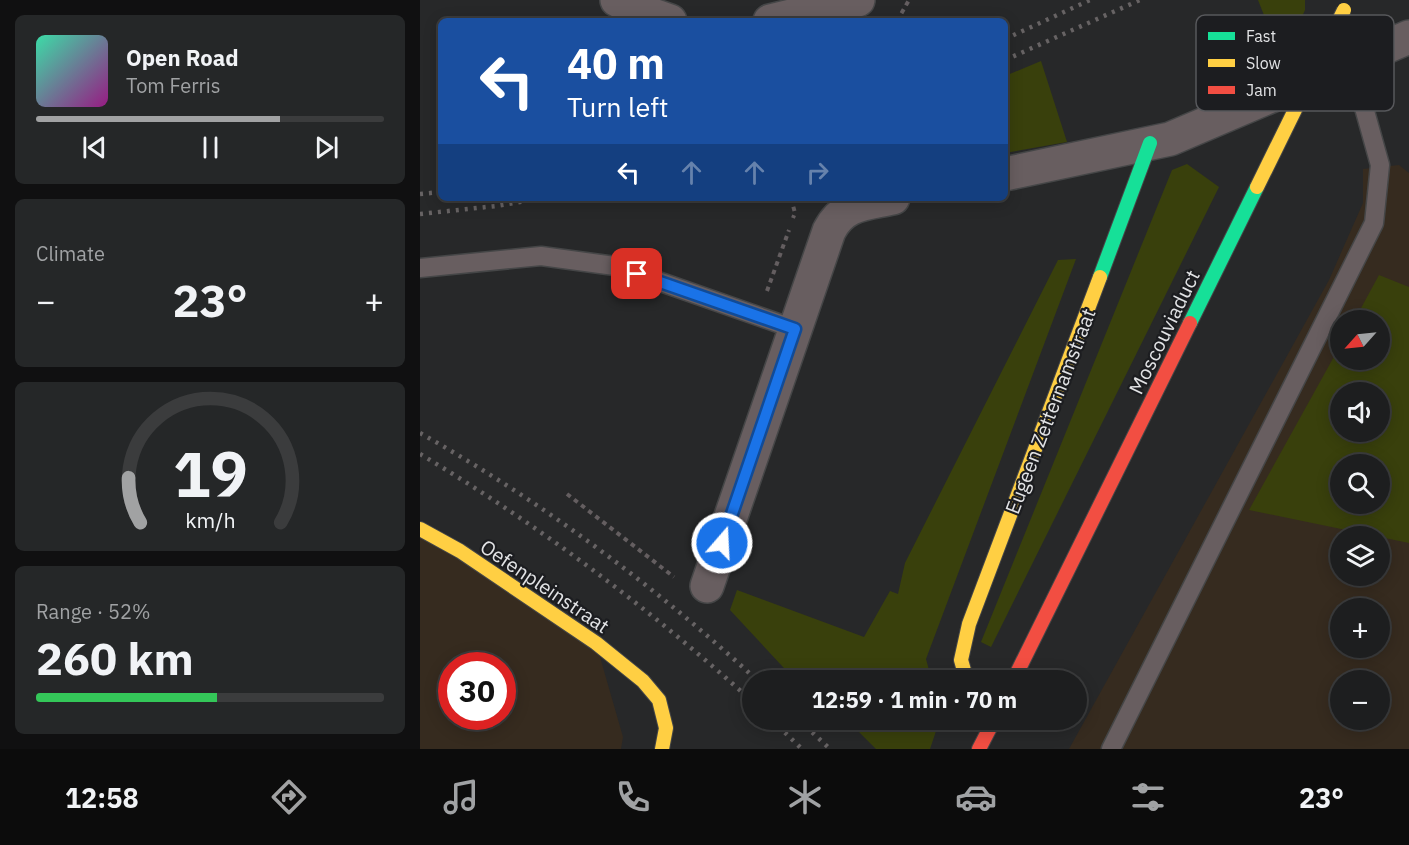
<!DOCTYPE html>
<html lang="en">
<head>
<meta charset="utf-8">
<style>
  :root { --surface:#1d1e1f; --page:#252728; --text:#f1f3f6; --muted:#a0a2a4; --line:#3b3c3d; --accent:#a1a2a3 }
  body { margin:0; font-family:"IBM Plex Sans",sans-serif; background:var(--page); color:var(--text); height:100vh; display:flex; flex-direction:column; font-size:22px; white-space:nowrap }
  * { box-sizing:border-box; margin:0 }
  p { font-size:20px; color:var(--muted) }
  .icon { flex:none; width:33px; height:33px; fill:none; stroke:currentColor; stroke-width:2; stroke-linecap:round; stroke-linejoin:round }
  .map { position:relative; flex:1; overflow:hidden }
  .drawer { display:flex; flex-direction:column; gap:15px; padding:15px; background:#101011; width:420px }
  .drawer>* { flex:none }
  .guide { position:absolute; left:18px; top:18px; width:570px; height:183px; border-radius:9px; box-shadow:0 3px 15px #0003,0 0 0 2px var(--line); background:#1a4fa0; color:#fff; overflow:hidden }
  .needle { width:39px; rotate:243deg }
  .controls { position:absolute; left:910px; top:310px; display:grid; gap:12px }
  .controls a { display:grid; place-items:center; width:60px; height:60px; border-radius:50%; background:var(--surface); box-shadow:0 3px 15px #0003,0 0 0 2px var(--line); font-size:30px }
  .speed { position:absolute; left:18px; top:652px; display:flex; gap:12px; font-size:30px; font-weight:700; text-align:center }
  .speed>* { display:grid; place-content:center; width:78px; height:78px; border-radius:50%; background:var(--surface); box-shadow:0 3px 15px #0003,0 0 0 2px var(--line); line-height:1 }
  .speed .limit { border:9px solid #d22; background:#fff; color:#111 }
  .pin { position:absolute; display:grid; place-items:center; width:51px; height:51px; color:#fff; margin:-26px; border-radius:12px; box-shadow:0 3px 9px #0006 }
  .me { position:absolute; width:66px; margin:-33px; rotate:19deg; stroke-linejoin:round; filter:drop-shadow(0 0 4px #0008) }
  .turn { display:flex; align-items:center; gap:21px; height:126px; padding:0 30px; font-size:27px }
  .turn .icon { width:78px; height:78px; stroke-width:2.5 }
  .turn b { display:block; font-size:42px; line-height:51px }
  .lanes { display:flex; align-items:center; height:57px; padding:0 30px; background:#0003; justify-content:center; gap:30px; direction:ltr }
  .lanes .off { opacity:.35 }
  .big { font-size:45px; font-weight:700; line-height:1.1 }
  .drawer .card { flex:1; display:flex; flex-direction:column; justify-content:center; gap:9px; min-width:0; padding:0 21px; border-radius:9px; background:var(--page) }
  .drawer .dial { align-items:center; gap:0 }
  .dial svg { height:156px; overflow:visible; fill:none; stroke:var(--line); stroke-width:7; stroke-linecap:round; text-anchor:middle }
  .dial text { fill:var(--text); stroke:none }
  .song { display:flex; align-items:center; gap:18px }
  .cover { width:72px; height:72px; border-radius:9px; background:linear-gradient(135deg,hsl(160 70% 55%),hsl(310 70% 35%)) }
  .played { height:6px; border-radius:3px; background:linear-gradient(90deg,var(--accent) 70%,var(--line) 70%) }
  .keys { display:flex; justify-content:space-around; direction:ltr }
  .heat { display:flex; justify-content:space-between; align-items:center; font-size:33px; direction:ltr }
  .charge { height:9px; border-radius:4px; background:linear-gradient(90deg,#34c759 52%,var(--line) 0) }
  .trip { position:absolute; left:322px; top:670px; width:345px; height:60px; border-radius:30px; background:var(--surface); box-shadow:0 3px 15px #0003,0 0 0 2px var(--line); font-weight:700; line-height:60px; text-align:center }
  .dock { display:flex; height:96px; justify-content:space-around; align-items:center; background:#0c0c0c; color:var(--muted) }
  .dock .icon { width:42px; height:42px }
  .dock .current { color:var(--accent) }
  .dock b { font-size:27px; color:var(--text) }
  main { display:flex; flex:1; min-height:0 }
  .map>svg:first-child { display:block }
  .industrial { fill:#362b1f; fill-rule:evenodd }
  .green { fill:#39400c; fill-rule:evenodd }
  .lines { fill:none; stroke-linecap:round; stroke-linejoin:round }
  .lane-casing { stroke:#454647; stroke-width:21 }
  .street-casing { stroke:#454647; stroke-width:36 }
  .fast-casing { stroke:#454647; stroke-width:16 }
  .slow-casing { stroke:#454647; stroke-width:16 }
  .jam-casing { stroke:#454647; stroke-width:16 }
  .path { stroke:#645e60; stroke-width:4; stroke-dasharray:4.5 4.5; stroke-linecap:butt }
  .lane { stroke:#685e60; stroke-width:18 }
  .street { stroke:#685e60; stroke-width:33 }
  .fast { stroke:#16e098; stroke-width:14 }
  .slow { stroke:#ffcf43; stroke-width:14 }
  .jam { stroke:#f24e42; stroke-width:14 }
  .rail { stroke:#676364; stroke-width:4.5; stroke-dasharray:3 6; stroke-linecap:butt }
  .slow-bridge-casing { stroke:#454647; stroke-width:16; stroke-linecap:butt }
  .slow-bridge { stroke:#ffcf43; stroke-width:14 }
  .route-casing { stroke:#114b97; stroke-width:15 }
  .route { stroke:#1a73e8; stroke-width:10 }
  .labels { text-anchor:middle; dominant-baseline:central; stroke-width:4.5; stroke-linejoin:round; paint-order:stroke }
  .street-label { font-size:20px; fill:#e2e3e5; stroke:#1c1d20 }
  .key { fill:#1c1d20; stroke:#57585b; stroke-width:1.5 }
  .key-label { font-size:16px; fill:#e2e3e5 }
</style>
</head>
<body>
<main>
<section class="drawer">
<div class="card">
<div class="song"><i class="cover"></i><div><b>Open Road</b><p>Tom Ferris</p></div></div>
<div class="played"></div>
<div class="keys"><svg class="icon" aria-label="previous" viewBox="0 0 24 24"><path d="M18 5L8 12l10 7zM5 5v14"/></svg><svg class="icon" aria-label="pause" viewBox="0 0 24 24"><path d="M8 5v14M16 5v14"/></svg><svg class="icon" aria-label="next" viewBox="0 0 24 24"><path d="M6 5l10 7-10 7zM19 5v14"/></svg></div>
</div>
<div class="card"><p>Climate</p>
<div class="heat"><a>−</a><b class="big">23°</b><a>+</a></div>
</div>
<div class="card dial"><svg viewBox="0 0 100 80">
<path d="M14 69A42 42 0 1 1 86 69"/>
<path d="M14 69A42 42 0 0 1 8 46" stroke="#a1a2a3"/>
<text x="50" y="56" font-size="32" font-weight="700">19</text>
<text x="50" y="72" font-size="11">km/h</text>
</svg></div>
<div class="card"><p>Range · 52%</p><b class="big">260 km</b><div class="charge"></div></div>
</section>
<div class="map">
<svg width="989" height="749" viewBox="0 0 989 749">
  <rect width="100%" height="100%" fill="#272829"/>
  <!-- industrial -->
  <g class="industrial">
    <path d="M979 165 989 173V749H649L909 280 943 203V169ZM921 321H960V360H921ZM921 393H960V432H921ZM921 465H960V504H921ZM921 537H960V576H921ZM921 609H960V648H921ZM921 681H960V720H921Z"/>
    <path d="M0 536 176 643 203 737 201 749H0ZM32 666H82V717H32Z"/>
  </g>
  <!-- green -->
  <g class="green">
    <polygon points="838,0 885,0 885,10 862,61"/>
    <polygon points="621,61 647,142 585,153 585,76"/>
    <polygon points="767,164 799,187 571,647 561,642 752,170"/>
    <polygon points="656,259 506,659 512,681 376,681 310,610 317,590 444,637 470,591 478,594 485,563 638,260"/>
    <path d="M959 275 989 287V543L829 510 921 344V360H960V321H934ZM921 393H960V432H921ZM921 465H960V504H921Z"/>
    <polygon points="419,720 515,720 516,731 510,749 456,749 434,727"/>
  </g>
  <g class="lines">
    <!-- lane casing -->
    <g class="lane-casing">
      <g id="lane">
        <polyline points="0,268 121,256 195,266 375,329"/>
        <polyline points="691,749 954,223 960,165 931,61"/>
      </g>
    </g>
    <!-- street casing -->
    <g class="street-casing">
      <g id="street">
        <polyline points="197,0 210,7 250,21"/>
        <polyline points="350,21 438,0"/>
        <polyline points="585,174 750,139 989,37"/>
        <path d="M287 586 409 231C423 203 446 204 473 198"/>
      </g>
    </g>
    <!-- fast casing -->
    <g class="fast-casing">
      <g id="fast">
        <polyline points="680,277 730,143"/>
        <polyline points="770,323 837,187"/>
      </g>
    </g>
    <!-- slow casing -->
    <g class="slow-casing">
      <g id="slow">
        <polyline points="0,529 40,551 176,643 223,681 239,700 246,728 242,749"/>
        <polyline points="547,681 541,660 549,624 680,277"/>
      </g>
    </g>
    <!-- jam casing -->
    <g class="jam-casing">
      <g id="jam">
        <polyline points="593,681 770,323"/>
        <polyline points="559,749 574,720"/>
      </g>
    </g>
    <!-- path -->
    <g class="path">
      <polyline points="477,21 489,0"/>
      <polyline points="371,198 375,213 373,218"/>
      <polyline points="347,291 369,230"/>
      <polyline points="147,494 254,577"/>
    </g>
    <!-- lane -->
    <use href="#lane" class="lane"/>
    <!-- street -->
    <use href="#street" class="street"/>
    <!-- fast -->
    <use href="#fast" class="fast"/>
    <!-- slow -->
    <use href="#slow" class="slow"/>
    <!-- jam -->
    <use href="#jam" class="jam"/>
    <!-- rail -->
    <g class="rail">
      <polyline points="585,39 670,0"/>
      <polyline points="585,60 720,0"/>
      <polyline points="0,194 21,192"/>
      <polyline points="0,214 76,206 124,198"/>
      <path d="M0 433C121 501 236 587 338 681"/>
      <path d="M0 454C119 525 230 609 333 702"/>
      <polyline points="352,720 382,749"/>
      <polyline points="379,720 410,749"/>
    </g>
    <!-- slow-bridge casing -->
    <g class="slow-bridge-casing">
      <polyline id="slow-bridge" points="837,187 924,10"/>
    </g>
    <!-- slow-bridge -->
    <use href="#slow-bridge" class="slow-bridge"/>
  </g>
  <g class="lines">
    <!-- route casing -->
    <g class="route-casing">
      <polyline id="route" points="217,274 375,329 302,543"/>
    </g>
    <!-- route -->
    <use href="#route" class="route"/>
  </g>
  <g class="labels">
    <!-- street labels -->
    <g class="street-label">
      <text transform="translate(744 332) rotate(-64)">Moscouviaduct</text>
      <text transform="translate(630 411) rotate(-69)">Eugeen Zetternamstraat</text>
      <text transform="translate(125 586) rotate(34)">Oefenpleinstraat</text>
    </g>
  </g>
  <!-- legend -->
  <rect x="776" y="15" width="198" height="96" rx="9" class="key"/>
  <rect x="788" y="32" width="27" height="8" fill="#16e098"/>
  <rect x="788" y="59" width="27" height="8" fill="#ffcf43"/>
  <rect x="788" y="86" width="27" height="8" fill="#f24e42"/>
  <g class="key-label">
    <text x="826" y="42">Fast</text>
    <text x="826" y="69">Slow</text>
    <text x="826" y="96">Jam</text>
  </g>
</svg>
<div class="controls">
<a><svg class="needle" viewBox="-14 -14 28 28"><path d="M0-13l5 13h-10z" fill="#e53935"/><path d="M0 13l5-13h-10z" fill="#a0a2a4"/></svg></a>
<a><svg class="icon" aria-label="sound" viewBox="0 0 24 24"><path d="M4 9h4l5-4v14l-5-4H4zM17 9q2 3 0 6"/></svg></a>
<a><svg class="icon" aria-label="search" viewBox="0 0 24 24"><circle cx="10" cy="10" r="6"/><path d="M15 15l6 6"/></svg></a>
<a><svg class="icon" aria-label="layers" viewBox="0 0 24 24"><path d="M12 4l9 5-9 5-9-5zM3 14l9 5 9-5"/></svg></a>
<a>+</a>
<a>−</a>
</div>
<div class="speed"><div class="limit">30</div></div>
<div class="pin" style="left:217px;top:274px;background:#d93025"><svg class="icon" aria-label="arrive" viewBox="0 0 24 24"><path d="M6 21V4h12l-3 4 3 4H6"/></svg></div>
<svg class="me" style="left:302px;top:543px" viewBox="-20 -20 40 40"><circle r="17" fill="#1a73e8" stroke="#fff" stroke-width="3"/><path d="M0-11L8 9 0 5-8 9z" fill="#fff"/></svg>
<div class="trip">12:59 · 1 min · 70 m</div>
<div class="guide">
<div class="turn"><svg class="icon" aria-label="left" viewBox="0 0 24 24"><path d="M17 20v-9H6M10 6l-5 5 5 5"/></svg><div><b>40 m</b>Turn left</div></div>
<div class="lanes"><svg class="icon" aria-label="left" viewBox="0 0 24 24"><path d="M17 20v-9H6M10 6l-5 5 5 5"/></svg><svg class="icon off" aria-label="ahead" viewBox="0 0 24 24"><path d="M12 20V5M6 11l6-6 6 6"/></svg><svg class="icon off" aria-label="ahead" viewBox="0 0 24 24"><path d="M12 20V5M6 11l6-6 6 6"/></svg><svg class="icon off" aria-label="right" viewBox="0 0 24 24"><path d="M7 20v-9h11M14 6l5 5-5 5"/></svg></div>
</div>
</div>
</main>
<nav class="dock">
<b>12:58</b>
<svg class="icon current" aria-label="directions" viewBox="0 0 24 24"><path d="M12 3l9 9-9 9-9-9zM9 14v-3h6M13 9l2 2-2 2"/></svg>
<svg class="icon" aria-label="music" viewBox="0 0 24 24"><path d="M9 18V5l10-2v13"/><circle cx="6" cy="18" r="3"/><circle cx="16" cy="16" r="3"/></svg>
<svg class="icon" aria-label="phone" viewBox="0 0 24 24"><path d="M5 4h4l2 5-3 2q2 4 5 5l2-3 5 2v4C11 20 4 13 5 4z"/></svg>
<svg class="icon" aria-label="climate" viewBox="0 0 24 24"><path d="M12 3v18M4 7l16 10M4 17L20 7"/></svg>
<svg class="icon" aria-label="car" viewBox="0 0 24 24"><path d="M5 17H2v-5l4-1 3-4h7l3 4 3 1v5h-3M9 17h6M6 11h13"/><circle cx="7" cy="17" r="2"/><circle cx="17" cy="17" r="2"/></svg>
<svg class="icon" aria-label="filters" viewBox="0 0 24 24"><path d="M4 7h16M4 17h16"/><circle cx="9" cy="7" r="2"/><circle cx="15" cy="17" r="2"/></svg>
<b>23°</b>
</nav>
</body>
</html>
